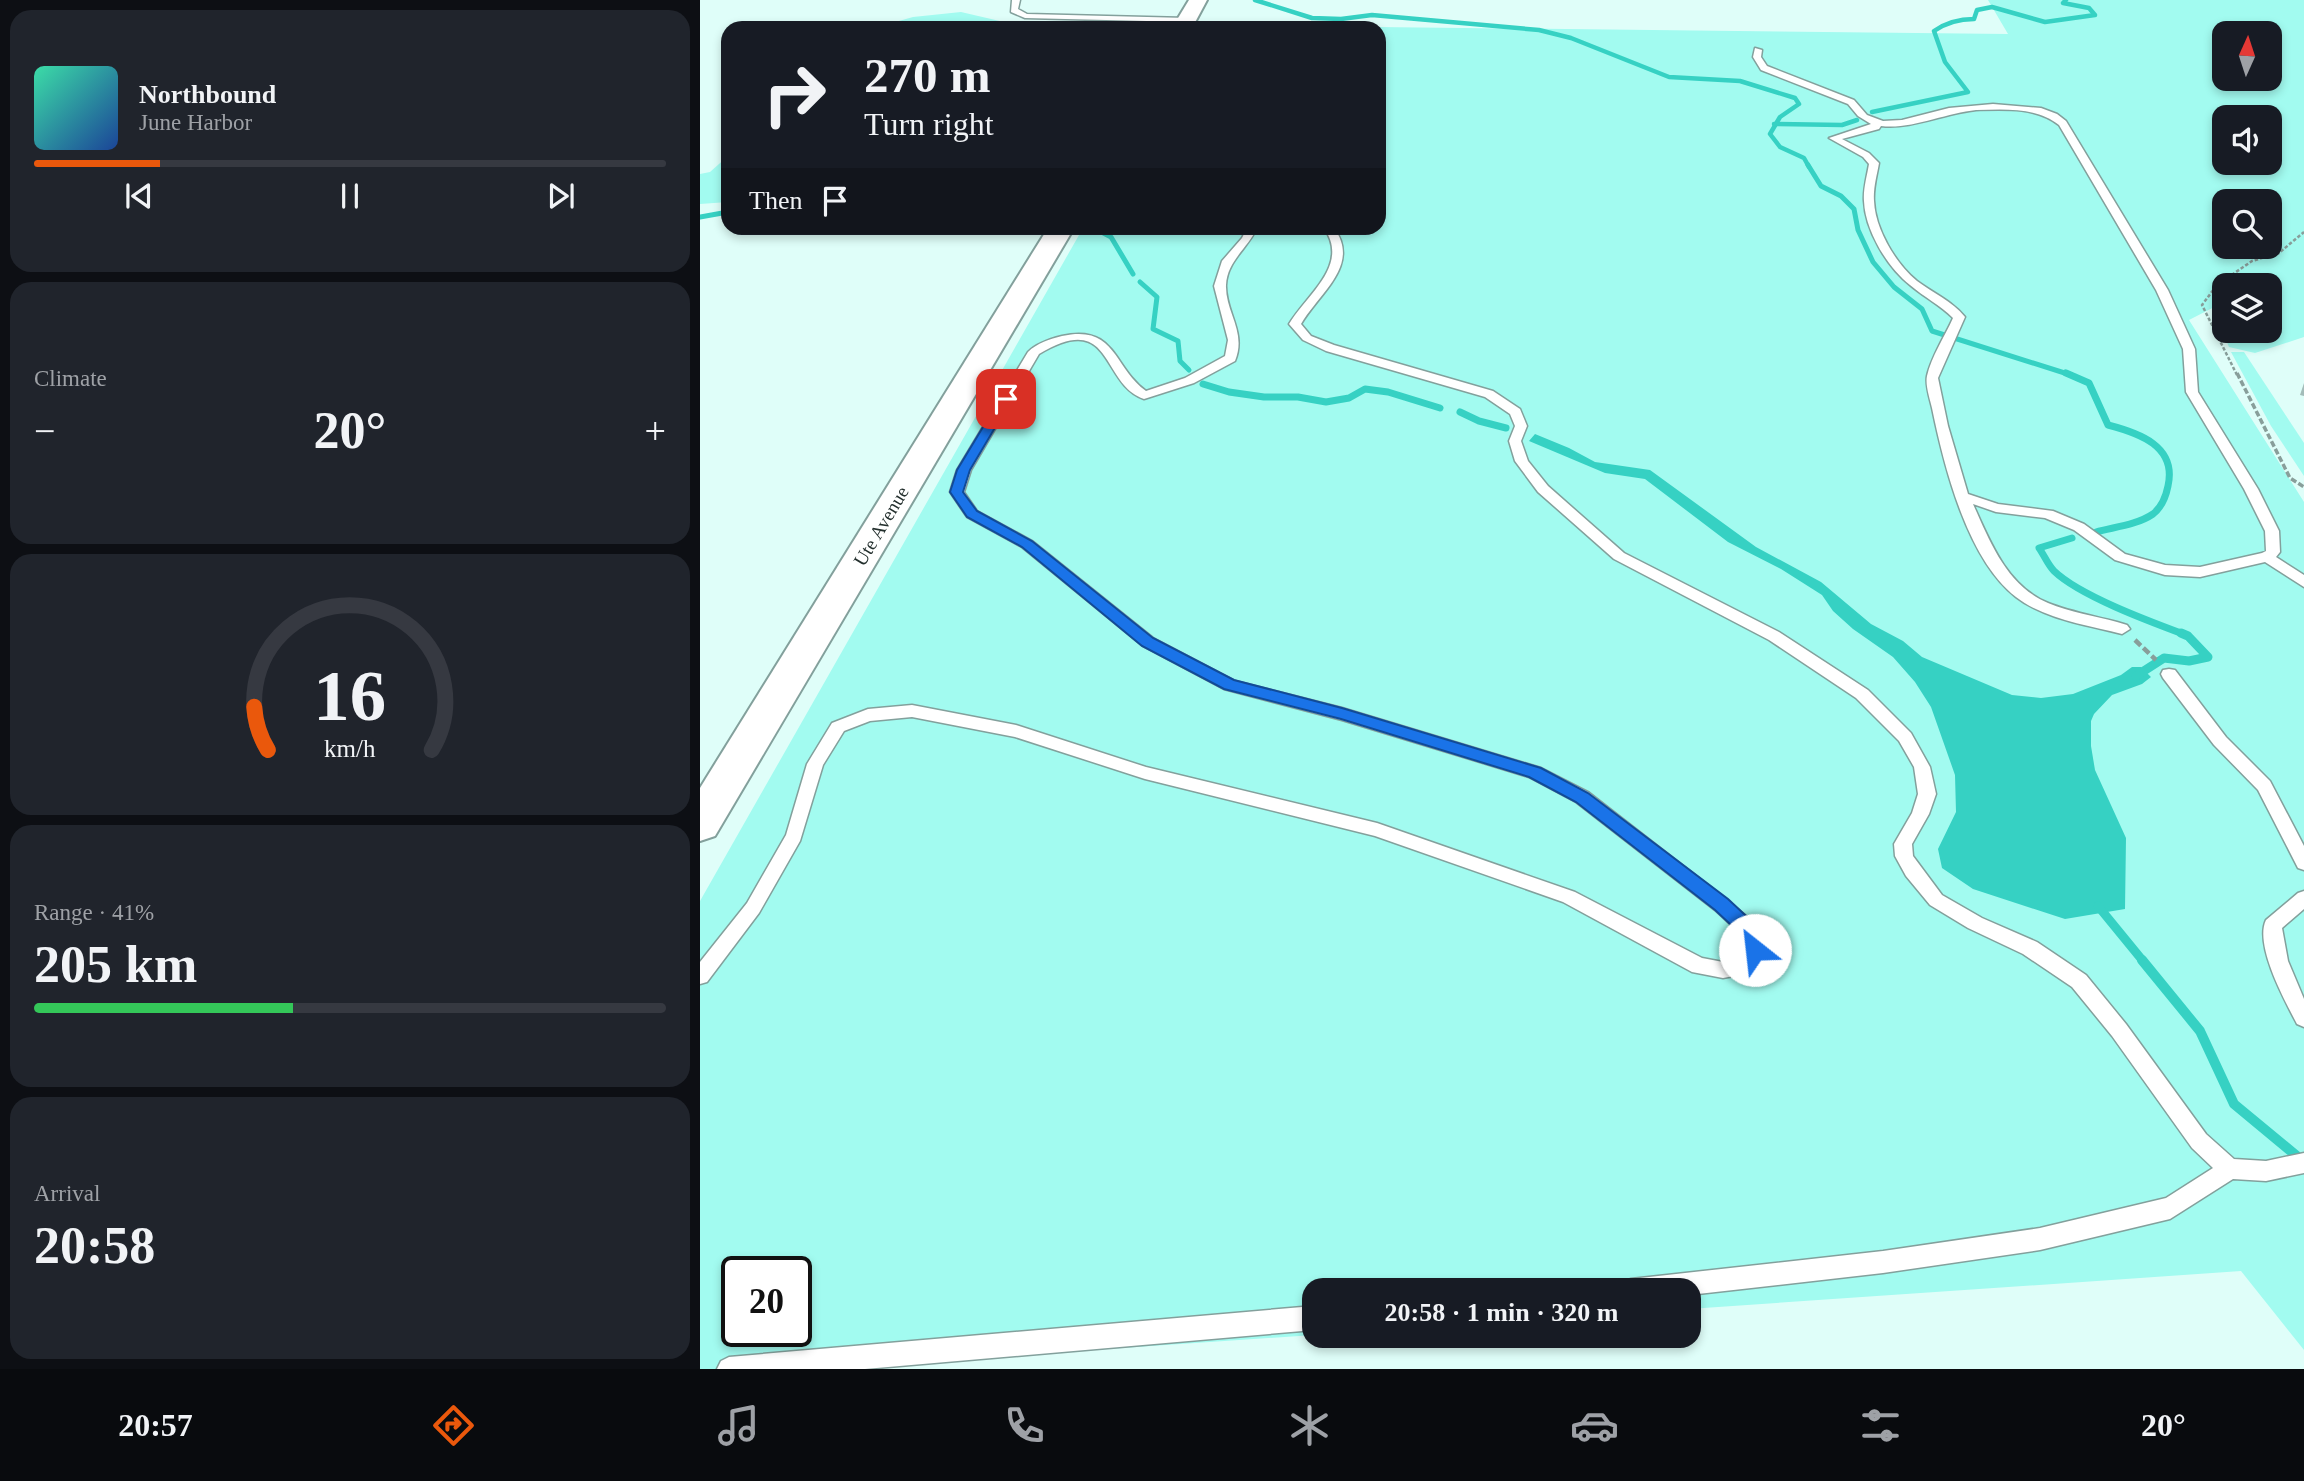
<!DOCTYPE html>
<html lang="en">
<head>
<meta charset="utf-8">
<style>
  :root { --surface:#171b24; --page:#20242c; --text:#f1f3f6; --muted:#9ea1a6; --line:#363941; --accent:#ea580c }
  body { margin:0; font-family:Georgia,serif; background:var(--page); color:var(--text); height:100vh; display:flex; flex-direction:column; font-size:26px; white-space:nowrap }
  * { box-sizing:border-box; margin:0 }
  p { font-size:23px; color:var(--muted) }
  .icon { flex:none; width:38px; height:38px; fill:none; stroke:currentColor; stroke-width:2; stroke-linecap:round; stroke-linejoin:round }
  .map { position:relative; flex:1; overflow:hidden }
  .panel { display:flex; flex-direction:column; gap:10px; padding:10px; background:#0d0f14; width:700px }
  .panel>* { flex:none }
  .hud { position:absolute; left:21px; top:21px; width:665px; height:214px; border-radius:21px; box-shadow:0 4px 10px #0003; background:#171b24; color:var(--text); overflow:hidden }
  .needle { width:46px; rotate:3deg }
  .controls { position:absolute; left:1512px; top:21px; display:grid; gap:14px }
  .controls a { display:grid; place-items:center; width:70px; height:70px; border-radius:14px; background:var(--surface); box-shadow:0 4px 10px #0003; font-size:35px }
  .speed { position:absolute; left:21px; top:1256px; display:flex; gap:14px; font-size:35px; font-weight:700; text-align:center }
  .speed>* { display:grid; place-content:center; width:91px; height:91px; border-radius:50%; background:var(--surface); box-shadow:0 4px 10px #0003; line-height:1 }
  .speed .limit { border:4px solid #111; border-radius:10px; background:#fff; color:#111 }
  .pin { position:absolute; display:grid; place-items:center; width:60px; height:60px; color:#fff; margin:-30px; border-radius:14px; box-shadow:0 4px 10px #0006 }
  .me { position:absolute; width:77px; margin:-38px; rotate:331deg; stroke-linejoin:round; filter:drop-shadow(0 0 5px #0008) }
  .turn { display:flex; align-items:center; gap:24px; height:147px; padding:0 28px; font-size:32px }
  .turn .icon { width:91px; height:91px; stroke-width:2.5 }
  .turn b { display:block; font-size:49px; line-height:60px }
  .then { display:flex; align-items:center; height:66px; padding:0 28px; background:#0003; gap:14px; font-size:26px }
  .big { font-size:52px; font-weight:700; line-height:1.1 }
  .panel .tile { flex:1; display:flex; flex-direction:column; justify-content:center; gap:10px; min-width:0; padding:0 24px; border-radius:21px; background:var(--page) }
  .panel .dial { align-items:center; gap:0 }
  .dial svg { height:182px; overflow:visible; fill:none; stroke:var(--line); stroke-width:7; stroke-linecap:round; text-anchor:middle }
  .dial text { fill:var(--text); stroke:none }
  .song { display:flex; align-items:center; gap:21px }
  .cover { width:84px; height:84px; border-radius:10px; background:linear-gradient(135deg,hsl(160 70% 55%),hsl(220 70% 35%)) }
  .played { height:7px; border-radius:4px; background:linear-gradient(90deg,var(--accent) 20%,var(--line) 20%) }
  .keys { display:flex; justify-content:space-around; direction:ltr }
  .heat { display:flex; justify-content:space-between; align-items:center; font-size:38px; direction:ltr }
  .charge { height:10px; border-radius:5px; background:linear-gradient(90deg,#34c759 41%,var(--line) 0) }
  .trip { position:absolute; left:602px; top:1278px; width:399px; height:70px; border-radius:21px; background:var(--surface); box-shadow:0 4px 10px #0003; font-weight:700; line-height:70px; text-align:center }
  .tab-bar { display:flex; height:112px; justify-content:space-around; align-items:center; background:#090b0e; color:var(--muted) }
  .tab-bar .icon { width:49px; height:49px }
  .tab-bar .active { color:var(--accent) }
  .tab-bar b { font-size:32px; color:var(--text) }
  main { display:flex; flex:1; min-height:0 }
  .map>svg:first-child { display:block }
  .green { fill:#a2fbf0; fill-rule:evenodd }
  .water { fill:#36d1c3 }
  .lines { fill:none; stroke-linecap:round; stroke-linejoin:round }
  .stream-far4 { stroke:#36d1c3; stroke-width:4.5 }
  .stream-far3 { stroke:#36d1c3; stroke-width:5 }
  .stream-far2 { stroke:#36d1c3; stroke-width:7 }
  .stream-far1 { stroke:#36d1c3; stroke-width:9 }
  .stream { stroke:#36d1c3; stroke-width:10 }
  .lane-casing { stroke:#83a09c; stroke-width:3 }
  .secondary-casing { stroke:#83a09c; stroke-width:4 }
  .path-far2 { stroke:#889e9a; stroke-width:2.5; stroke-dasharray:3.5 2; stroke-linecap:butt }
  .path-far1 { stroke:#889e9a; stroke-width:3.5; stroke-dasharray:6 2.5; stroke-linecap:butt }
  .path { stroke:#889e9a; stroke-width:4.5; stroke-dasharray:8 3.5; stroke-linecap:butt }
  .lane { fill:#fff; fill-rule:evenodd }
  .secondary { fill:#fff; fill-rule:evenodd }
  .wall { fill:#a3bcb9 }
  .route { fill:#1a73e8; stroke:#114b97; stroke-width:2 }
  .labels { text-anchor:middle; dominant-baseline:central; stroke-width:7; stroke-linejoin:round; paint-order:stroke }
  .street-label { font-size:19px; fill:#232f2d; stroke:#fff }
</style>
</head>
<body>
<main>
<section class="panel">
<div class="tile">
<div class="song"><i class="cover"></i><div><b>Northbound</b><p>June Harbor</p></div></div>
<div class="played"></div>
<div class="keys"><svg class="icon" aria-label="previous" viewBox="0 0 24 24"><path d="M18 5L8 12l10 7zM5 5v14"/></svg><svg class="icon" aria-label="pause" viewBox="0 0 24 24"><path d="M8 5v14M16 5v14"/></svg><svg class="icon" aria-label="next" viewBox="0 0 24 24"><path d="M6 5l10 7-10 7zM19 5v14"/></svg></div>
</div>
<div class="tile"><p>Climate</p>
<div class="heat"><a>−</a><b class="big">20°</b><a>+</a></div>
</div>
<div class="tile dial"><svg viewBox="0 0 100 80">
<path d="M14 69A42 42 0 1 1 86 69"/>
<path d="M14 69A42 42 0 0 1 8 50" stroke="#ea580c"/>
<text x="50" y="56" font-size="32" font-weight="700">16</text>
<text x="50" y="72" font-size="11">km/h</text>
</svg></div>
<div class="tile"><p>Range · 41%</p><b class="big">205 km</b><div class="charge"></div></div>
<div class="tile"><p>Arrival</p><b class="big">20:58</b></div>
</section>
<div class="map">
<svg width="1604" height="1369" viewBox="0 0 1604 1369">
  <rect width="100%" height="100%" fill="#dffef9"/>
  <!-- green -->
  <g class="green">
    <path d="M1288 0H1604V337L1555 353 1529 347 1516 317 1524 311V331H1570V285H1524V302L1489 320 1604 502V1350L1541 1271 989 1309V1290H614V1335L116 1369H0V901L383 228H679V28H497L498 25 1308 34ZM1524 33H1570V79H1524ZM1524 117H1570V163H1524ZM1524 201H1570V247H1524ZM37 1272H96V1332H37Z"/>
    <polygon points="261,12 304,22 295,28 174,28 213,17"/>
    <polygon points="28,156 28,202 0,204 0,174 10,172"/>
    <polygon points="1531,352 1544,352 1604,443 1604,476 1571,426"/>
  </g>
  <!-- water -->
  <polygon class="water" points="835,434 869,448 895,462 950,470 1056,547 1121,582 1171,624 1203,641 1222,657 1312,695 1341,698 1373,694 1421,675 1432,667 1441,667 1451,677 1442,684 1412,695 1394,714 1391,721 1391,746 1395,770 1426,838 1425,909 1365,919 1273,889 1242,868 1238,849 1256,812 1255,775 1231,707 1215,682 1193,657 1153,629 1133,611 1122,595 1081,569 1028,542 945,479 905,473 829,441"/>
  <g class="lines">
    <!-- stream-far4 -->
    <g class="stream-far4">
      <polyline points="555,0 612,18 641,19 672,15 839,30 871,38 969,77 1040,81 1095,98 1099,104 1080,117 1070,134 1080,147 1104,158 1109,167"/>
      <path d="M1172 112 1268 92 1245 62 1234 31C1247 22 1259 19 1274 19L1277 10 1292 7 1345 22 1395 15 1389 8 1363 3 1366 0"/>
      <polyline points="1074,124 1142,125 1157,120"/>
    </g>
    <!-- stream-far3 -->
    <g class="stream-far3">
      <polyline points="1108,165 1121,186 1141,196 1154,209 1158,230 1173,262 1194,287 1222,309 1232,331 1371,375"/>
      <polyline points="0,217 28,212"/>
      <polyline points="394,228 411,237 433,274"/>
      <polyline points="440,282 457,297 453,329 478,341 480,361 489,370"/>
    </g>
    <!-- stream-far2 -->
    <g class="stream-far2">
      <path d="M1366 373 1389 383 1408 425C1439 433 1477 446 1468 486 1466 496 1462 507 1453 514 1437 525 1414 527 1396 532"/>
      <polyline points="503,384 529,392 564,397 598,397 626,402 649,398 665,389 688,392 740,408"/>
      <polyline points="760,412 779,421 806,428"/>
      <path d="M1372 538 1339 548C1344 555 1348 565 1354 571 1380 596 1451 622 1486 635"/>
    </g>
    <!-- stream-far1 -->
    <g class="stream-far1">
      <polyline points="1436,676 1464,658 1489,661 1508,657 1488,636 1481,633"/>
      <polyline points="1398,906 1443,961"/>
    </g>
    <!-- stream -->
    <polyline class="stream" points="1442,960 1500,1031 1534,1104 1604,1162"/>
    <!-- lane casing -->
    <g class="lane-casing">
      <g id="lane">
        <polygon points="312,0 320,0 318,9 327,14 487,18 491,20 487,22 325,18 311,12"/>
        <path d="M1055 48 1062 50 1061 57 1067 66 1154 100 1167 115 1183 121 1202 120 1249 108 1293 104 1341 108 1357 114 1366 121 1468 290 1495 349 1498 392 1558 489 1579 531 1580 552 1576 557 1604 575V587L1565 562 1500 577 1465 575 1415 560 1374 530 1345 518 1296 512 1273 504C1290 542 1307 586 1348 603 1370 612 1395 616 1417 622L1427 625 1430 629 1422 634C1388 625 1344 619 1316 597 1267 559 1244 466 1232 408 1230 399 1225 385 1227 376 1231 357 1245 336 1253 318 1240 305 1224 297 1210 285 1187 267 1165 230 1164 201 1163 189 1167 176 1169 164L1163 157 1129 138 1171 124 1158 116 1148 104 1061 70 1053 57ZM1276 110C1305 109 1336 107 1359 125L1456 290 1483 349 1486 392 1544 489 1565 531 1566 551 1562 553 1500 567 1465 565 1425 554 1384 524 1353 511 1298 504 1268 494 1248 426 1238 378 1265 317C1252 301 1233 293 1217 281 1196 264 1175 229 1174 201 1173 188 1177 175 1179 163L1169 153 1142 139 1179 129 1181 126C1210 130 1246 113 1276 110Z"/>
        <path d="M547 228H557C548 248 527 261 526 285 525 312 547 332 535 361L494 383 444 399C400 384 414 309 339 354L271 470 264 492 277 511 332 541 453 638 535 681 642 708 841 768 888 792 1027 900 1060 928 1064 950 1050 973 1023 978 992 972 863 902 675 836 445 779 315 737 212 717 170 721 144 731 123 765 100 841 59 913 7 982 0 984V962L47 903 86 835 107 764 132 723 168 709 212 705 316 725 446 767 677 823 875 892 1002 958 1023 962 1037 960 1045 948 1044 937 1015 910 876 802 829 777 642 720 524 689 443 646 322 547 267 517 250 492 257 470 328 352C337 343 350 339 362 336 416 324 413 367 446 391L485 378 525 356 528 340 514 286 522 261 542 238Z"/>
        <path d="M624 228H634C661 265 620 292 601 324L611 336 634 345 793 391 820 409 827 426 821 441 828 461 848 486 924 553 1079 632 1168 690 1211 733 1230 767 1236 794 1229 814 1212 844 1213 856 1242 895 1282 918 1337 942 1386 975 1426 1024 1506 1134 1534 1159 1566 1161 1604 1153V1173L1566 1181 1533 1179 1470 1219 1340 1250 1183 1273 989 1295V1290H920L923 1282 931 1279 1183 1251 1340 1228 1466 1198 1513 1168 1492 1148 1412 1036 1372 987 1323 954 1268 928 1230 905 1206 876 1195 856 1194 844 1212 813 1218 794 1214 767 1199 741 1156 698 1069 640 914 559 838 492 815 461 809 441 815 426 810 414 785 397 626 351 603 340 589 324C608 293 650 265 624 228Z"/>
        <polygon points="1469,669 1475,670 1526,737 1570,781 1604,846 1604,870 1598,868 1558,790 1514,745 1463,678 1461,674 1463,670"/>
        <path d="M1604 891V909L1582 928 1588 961 1604 999V1027L1597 1024C1585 1001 1554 945 1566 920L1598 893Z"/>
        <polygon points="614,1306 614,1330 165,1369 17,1369 21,1361 29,1357"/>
      </g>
    </g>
    <!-- secondary casing -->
    <g class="secondary-casing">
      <g id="secondary">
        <polygon points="489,0 507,0 492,28 472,28"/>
        <polygon points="348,228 374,228 15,836 0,841 0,788"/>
      </g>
    </g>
    <!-- path-far2 -->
    <polyline class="path-far2" points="1537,375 1502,305 1517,285 1552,261 1579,253 1604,232"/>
    <!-- path-far1 -->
    <polyline class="path-far1" points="1537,373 1590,478 1604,487"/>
    <!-- path -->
    <polyline class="path" points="1435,640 1456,660"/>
    <!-- lane -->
    <use href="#lane" class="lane"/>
    <!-- secondary -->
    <use href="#secondary" class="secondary"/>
  </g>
  <!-- wall -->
  <polygon class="wall" points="1604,383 1604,396 1600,395"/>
  <!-- route -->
  <polygon class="route" points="306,395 312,399 270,470 263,492 277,511 332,541 453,638 534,680 642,708 841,768 888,793 1028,899 1059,928 1065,950 1062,956 1055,958 1049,956 1044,937 1015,910 876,802 829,777 641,719 524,689 442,646 322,547 267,517 250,492 257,470 300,399"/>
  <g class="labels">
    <!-- street labels -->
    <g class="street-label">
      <text transform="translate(181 526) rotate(-59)">Ute Avenue</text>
    </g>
  </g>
</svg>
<div class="controls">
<a><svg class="needle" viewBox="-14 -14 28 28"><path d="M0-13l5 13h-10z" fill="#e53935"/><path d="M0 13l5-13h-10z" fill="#9ea1a6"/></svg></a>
<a><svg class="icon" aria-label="sound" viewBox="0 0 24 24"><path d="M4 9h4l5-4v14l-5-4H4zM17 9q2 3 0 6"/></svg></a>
<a><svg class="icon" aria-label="search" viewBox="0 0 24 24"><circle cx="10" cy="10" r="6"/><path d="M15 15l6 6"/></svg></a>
<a><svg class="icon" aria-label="layers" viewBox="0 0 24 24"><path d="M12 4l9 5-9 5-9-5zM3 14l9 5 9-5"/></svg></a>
</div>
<div class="speed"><div class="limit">20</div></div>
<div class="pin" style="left:306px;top:399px;background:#d93025"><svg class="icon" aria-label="arrive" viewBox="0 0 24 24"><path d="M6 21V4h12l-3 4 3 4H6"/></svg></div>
<svg class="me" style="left:1055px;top:950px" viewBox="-20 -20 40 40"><circle r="19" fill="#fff"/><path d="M0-13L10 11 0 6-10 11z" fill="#1a73e8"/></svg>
<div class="trip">20:58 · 1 min · 320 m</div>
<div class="hud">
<div class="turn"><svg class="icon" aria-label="right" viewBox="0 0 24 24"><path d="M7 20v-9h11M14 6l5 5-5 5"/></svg><div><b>270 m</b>Turn right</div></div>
<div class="then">Then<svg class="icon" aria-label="arrive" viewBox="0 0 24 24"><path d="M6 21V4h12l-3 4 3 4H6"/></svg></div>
</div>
</div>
</main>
<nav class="tab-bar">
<b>20:57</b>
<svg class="icon active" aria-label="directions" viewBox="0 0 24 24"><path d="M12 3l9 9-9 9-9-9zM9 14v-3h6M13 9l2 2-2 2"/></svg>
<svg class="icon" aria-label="music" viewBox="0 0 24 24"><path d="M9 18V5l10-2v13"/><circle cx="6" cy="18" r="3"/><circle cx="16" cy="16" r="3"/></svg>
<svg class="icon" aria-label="phone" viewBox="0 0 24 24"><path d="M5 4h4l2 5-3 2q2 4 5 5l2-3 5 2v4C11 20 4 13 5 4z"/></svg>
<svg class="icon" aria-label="climate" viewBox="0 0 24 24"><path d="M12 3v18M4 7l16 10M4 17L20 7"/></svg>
<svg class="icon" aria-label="car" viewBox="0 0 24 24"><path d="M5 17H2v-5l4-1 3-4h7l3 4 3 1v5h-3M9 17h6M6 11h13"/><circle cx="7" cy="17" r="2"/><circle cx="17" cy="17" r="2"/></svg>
<svg class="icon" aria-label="filters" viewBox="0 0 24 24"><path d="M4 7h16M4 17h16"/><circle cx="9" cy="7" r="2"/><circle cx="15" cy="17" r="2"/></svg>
<b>20°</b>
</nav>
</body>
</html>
